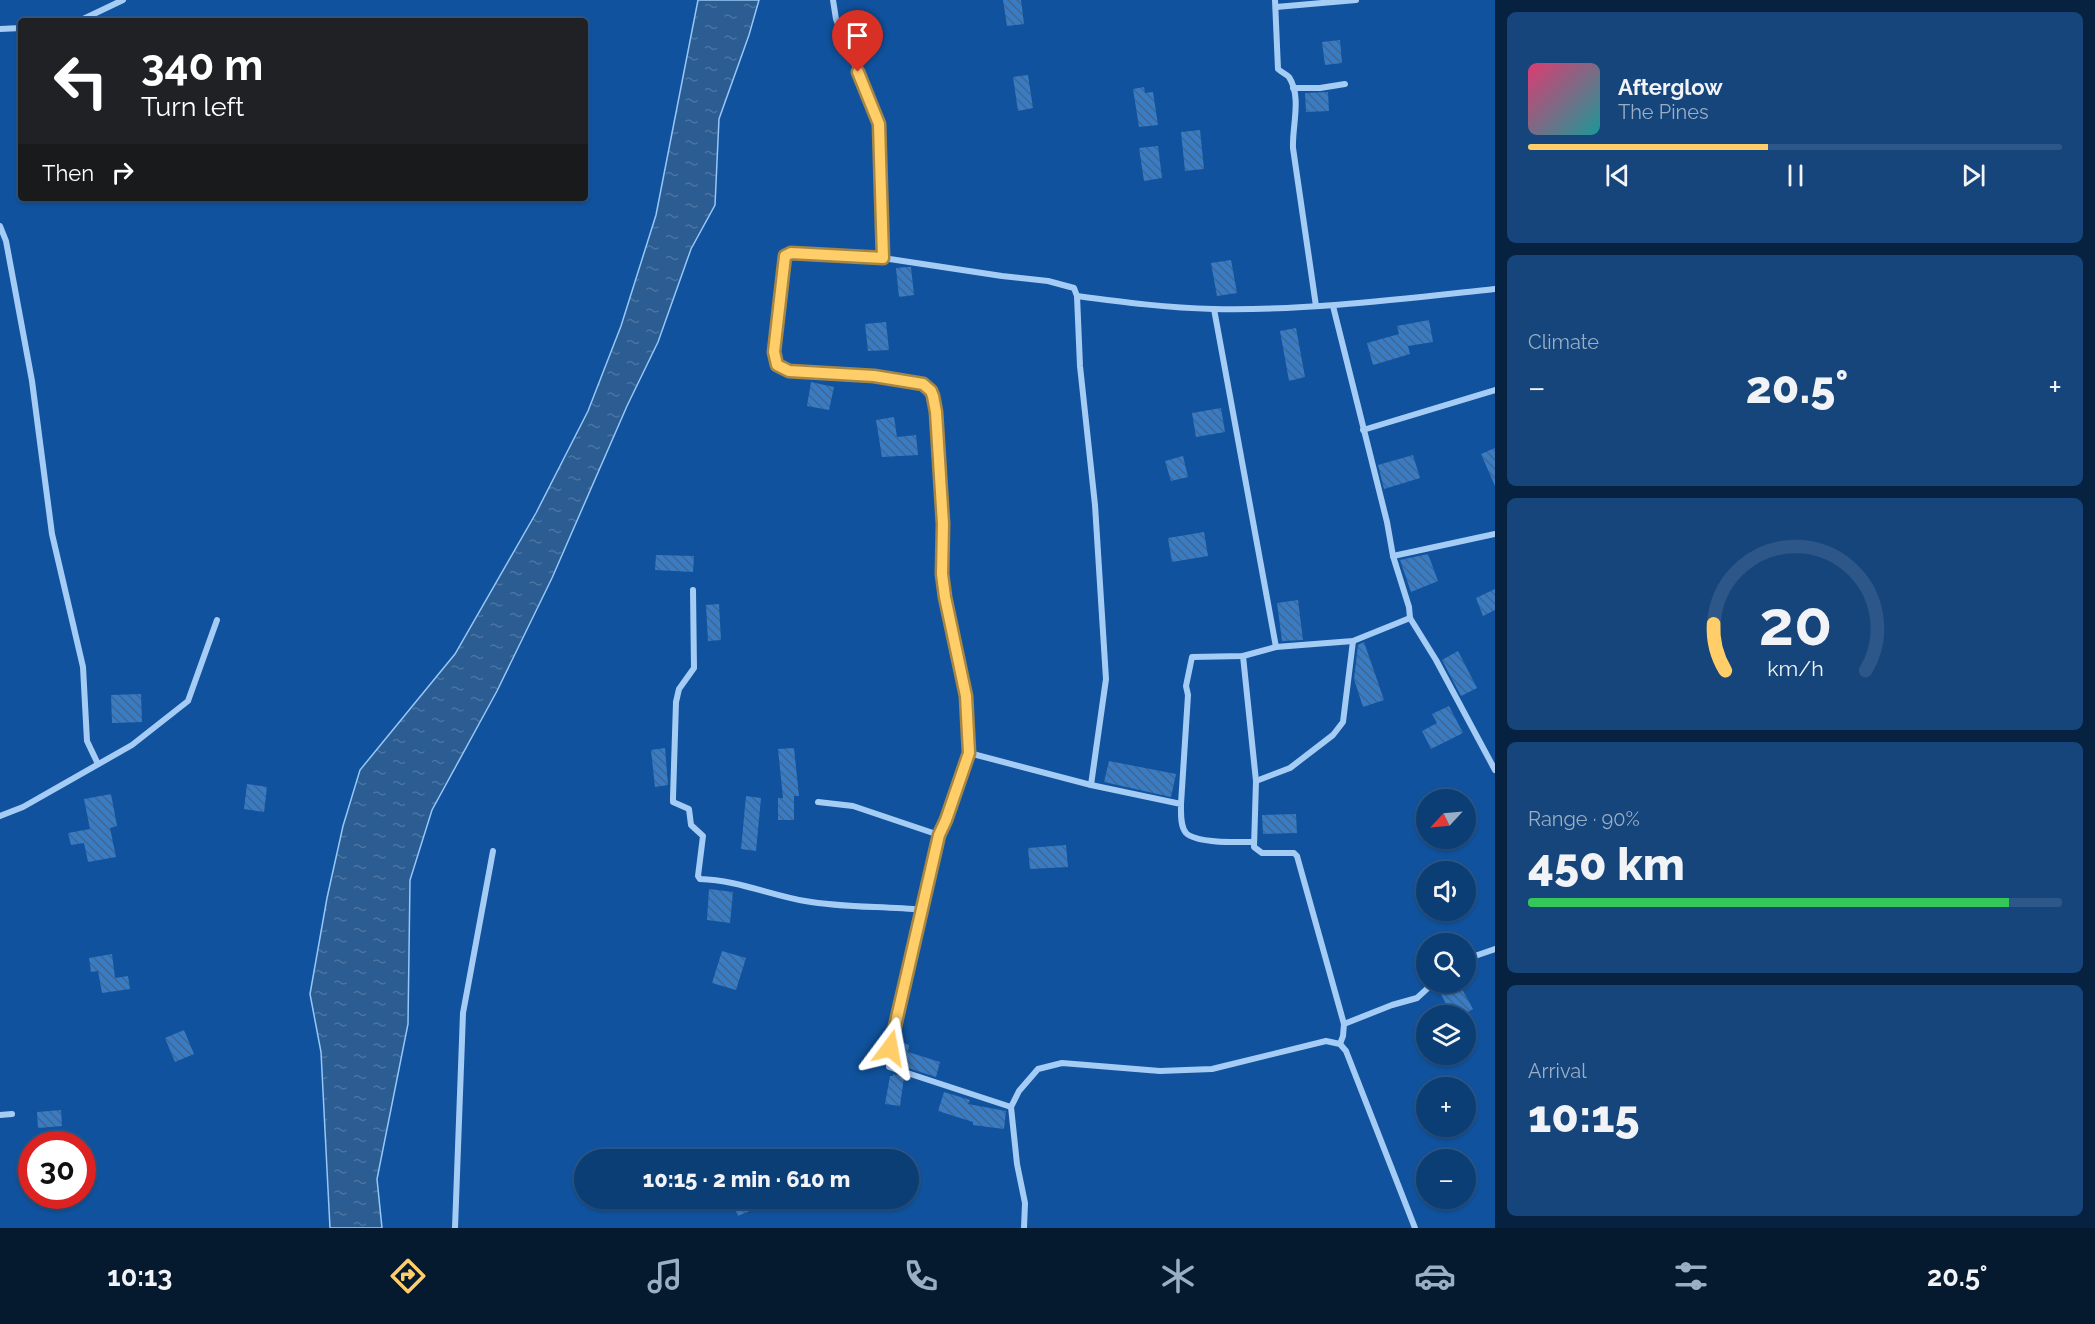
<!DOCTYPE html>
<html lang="en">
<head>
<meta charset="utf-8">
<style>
  :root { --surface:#0c3e76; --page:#15457b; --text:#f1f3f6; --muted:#9aaec5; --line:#2c5788; --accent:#ffce69 }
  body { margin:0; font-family:Raleway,sans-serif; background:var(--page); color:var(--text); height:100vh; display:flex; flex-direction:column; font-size:22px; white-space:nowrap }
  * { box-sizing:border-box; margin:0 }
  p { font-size:20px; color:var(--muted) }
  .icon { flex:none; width:33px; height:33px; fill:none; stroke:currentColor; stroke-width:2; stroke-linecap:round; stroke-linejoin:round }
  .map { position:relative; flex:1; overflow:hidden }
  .side { display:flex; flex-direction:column; gap:12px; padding:12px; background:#072241; width:600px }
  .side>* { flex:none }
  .top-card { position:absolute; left:18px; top:18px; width:570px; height:183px; border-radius:6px; box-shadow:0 2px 4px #0004,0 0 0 2px var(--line); background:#202124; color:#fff; overflow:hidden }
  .needle { width:39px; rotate:244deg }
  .fabs { position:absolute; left:1416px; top:789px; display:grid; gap:12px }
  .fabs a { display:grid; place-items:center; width:60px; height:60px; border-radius:50%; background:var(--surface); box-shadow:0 2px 4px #0004,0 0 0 2px var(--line); font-size:30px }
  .speed { position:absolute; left:18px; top:1131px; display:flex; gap:12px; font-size:30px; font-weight:700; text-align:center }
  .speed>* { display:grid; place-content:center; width:78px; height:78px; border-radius:50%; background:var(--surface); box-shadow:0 2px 4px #0004,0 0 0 2px var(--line); line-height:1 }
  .speed .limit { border:9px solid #d22; background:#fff; color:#111 }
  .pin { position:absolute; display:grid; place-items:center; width:51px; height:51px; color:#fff; margin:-62px -26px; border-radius:50% 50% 50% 0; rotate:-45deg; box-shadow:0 0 6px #0007 }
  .pin .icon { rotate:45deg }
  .me { position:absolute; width:66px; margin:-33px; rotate:13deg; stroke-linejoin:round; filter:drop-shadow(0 0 4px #0008) }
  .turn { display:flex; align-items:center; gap:21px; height:126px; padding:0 24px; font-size:27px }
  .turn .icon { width:78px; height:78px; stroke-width:2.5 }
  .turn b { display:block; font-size:42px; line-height:51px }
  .then { display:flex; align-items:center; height:57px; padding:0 24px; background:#0003; gap:12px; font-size:22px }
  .big { font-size:45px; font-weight:800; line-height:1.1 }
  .side .tile { flex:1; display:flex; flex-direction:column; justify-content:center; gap:9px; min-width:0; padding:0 21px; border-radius:9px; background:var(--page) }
  .side .dial { align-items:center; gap:0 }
  .dial svg { height:156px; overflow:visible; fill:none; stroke:var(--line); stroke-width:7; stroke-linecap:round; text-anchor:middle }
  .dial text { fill:var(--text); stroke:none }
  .song { display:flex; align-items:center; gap:18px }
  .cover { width:72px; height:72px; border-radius:9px; background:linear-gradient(135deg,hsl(340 70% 55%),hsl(180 70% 35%)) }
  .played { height:6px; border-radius:3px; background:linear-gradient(90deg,var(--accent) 45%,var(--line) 45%) }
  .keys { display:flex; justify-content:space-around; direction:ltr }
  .heat { display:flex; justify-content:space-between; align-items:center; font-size:33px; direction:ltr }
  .charge { height:9px; border-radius:4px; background:linear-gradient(90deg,#34c759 90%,var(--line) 0) }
  .trip { position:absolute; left:574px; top:1149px; width:345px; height:60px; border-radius:30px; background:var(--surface); box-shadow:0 2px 4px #0004,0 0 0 2px var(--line); font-weight:800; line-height:60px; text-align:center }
  .tab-bar { display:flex; height:96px; justify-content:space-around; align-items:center; background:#05192f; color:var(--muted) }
  .tab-bar .icon { width:42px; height:42px }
  .tab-bar .active { color:var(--accent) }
  .tab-bar b { font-size:27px; color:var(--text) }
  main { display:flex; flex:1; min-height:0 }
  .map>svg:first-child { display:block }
  .water { fill:url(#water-ripples); stroke:#96c7f8; stroke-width:1.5 }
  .building { fill:url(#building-back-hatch) }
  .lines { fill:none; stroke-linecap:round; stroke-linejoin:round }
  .minor { stroke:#a5ccf5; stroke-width:6 }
  .route-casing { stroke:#a68644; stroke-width:15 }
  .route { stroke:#ffce69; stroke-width:10 }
</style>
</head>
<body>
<main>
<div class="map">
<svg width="1495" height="1228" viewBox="0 0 1495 1228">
  <defs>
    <pattern id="water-ripples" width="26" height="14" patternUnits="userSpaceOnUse" patternTransform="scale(1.5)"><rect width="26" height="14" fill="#2b5c92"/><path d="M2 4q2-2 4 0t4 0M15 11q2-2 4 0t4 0" fill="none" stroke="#4b74a2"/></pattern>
    <pattern id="building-back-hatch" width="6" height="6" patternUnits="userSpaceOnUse" patternTransform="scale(1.5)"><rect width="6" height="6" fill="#397cc4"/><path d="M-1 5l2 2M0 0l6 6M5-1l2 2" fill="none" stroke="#42668e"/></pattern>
  </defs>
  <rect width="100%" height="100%" fill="#10529d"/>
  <!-- water -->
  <polygon class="water" points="698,0 759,0 749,35 719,119 715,205 691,249 658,342 627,406 552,578 497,691 432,810 410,880 408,1024 377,1179 382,1228 330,1228 321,1052 310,994 327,898 343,826 360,770 455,654 536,513 588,411 621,326 656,215"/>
  <!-- building -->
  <g class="building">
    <polygon points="1003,0 1021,0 1024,24 1007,26"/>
    <polygon points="1340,40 1342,63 1325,65 1322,42"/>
    <polygon points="1028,75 1033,108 1018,111 1013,77"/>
    <polygon points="1144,87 1145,93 1153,92 1158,125 1139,127 1133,89"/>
    <polygon points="1328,92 1329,111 1306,112 1305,93"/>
    <polygon points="1200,130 1204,169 1185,171 1181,132"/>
    <polygon points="1158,146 1162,178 1144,181 1139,148"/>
    <polygon points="1231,260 1237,293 1217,296 1211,263"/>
    <polygon points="907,267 911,267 914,295 899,297 896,268"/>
    <polygon points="1429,320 1433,342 1408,346 1410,354 1373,365 1367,343 1399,334 1397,326"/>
    <polygon points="886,322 889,350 868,351 865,324"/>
    <polygon points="1296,328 1305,377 1289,381 1280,331"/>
    <polygon points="811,382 834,387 829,410 807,406"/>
    <polygon points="1221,408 1225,432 1196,437 1192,413"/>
    <polygon points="894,417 897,437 916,435 918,455 882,457 876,420"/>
    <polygon points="1495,448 1495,486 1481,454"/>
    <polygon points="1413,455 1420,478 1384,489 1378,465"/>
    <polygon points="1183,456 1188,477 1171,481 1165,461"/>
    <polygon points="1204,532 1208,556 1172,562 1168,538"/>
    <polygon points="1428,554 1438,581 1411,592 1400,560"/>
    <polygon points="656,555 694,556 693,572 655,570"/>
    <polygon points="1495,589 1495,610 1483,616 1476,598"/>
    <polygon points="1298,600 1303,640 1282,641 1277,603"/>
    <polygon points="719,604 721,640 708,641 706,605"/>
    <polygon points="1364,642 1384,700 1363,707 1354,679 1358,645"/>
    <polygon points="1458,651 1477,688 1461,696 1442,660"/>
    <polygon points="141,694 142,722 112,723 111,695"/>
    <polygon points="1449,706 1463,733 1431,749 1422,731 1437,723 1432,714"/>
    <polygon points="665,748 668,785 655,787 651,750"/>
    <polygon points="794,748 799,796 794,796 794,820 778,820 778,798 783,798 778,749"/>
    <polygon points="1109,761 1176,774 1171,797 1104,782"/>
    <polygon points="247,784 267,787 264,812 244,809"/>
    <polygon points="111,794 117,826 110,828 116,857 88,862 84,843 71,845 68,833 90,829 84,799"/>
    <polygon points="746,796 761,798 756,851 741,849"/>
    <polygon points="1296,814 1297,833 1263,834 1262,815"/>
    <polygon points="1066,845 1068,867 1030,869 1028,848"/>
    <polygon points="709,889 733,892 730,923 707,920"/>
    <polygon points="722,951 746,958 736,990 712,983"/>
    <polygon points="112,954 115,978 128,976 130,989 102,993 98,971 91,972 89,958"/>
    <polygon points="1442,982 1458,982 1473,1009 1461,1016 1452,1016 1440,992"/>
    <polygon points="184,1030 194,1054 175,1062 165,1038"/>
    <polygon points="903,1043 909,1045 908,1052 940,1062 936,1077 896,1064"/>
    <polygon points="893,1074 904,1077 900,1106 885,1104 890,1076 893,1076"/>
    <polygon points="944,1092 970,1100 968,1104 1006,1111 1004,1129 973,1125 973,1122 938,1111"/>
    <polygon points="61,1110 62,1126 38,1128 37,1112"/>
    <polygon points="730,1198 757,1198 761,1206 738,1216"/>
  </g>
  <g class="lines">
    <!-- minor -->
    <g class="minor">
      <polyline points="833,0 836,19 879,124 883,258"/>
      <path d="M1275 0 1278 69C1281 72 1286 74 1289 77 1302 97 1292 126 1293 148L1316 306"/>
      <polyline points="1276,7 1356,0"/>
      <polyline points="79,21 123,0"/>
      <polyline points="0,29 21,28"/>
      <polyline points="1293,88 1320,88 1345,84"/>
      <polyline points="0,226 6,241 32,381 52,534 83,667 87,741 98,764"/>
      <polyline points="1077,296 1080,366 1095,505 1106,679 1091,785"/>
      <polyline points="1333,306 1387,522 1393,556 1409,607 1410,618 1436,660 1495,770"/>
      <polyline points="1214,309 1276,647"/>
      <polyline points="1363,430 1495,390"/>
      <polyline points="1393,556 1495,534"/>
      <path d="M693 590 694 668 679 689 676 702 673 798V802L689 809 691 825 703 836 698 876 700 879C737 880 770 895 805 901 844 908 883 906 922 910"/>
      <polyline points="1243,656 1256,781 1254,847 1262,853 1294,853 1297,856 1344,1024"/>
      <polyline points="969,753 946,820 939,835 890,1048 889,1067 1011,1107"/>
      <polyline points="1256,781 1290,768 1333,735 1343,722 1353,641"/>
      <polyline points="818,802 853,806 939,835"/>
      <polyline points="1181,804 1188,695 1186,686 1192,657 1243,656 1276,647 1353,641 1410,618"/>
      <polyline points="0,816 23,807 132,745 188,701 217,620"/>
      <path d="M1253 842C1239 842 1197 844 1186 833 1180 826 1181 813 1181 804L1091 785 969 753 966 696 945 597 942 574 943 524 936 412C934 403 934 392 926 386 912 375 823 374 801 373L789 371 777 365C770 349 780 275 785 256L791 253 883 258 1002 276 1048 281 1074 288 1077 296C1122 302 1168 308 1213 309 1308 311 1402 299 1495 289"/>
      <polyline points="1466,959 1495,949"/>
      <polyline points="1340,1044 1343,1036 1344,1024 1392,1005 1417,998 1429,987 1431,982"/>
      <polyline points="0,1115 12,1114"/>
      <polyline points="455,1228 463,1013 493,851"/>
      <polyline points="1024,1228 1025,1203 1017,1164 1011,1107 1019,1091 1038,1069 1062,1063 1160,1071 1212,1069 1326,1041 1340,1044 1346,1051 1415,1228"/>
    </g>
  </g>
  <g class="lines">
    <!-- route casing -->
    <g class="route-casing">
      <polyline id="route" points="858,72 879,124 883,258 791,253 785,256 774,352 777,365 789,371 874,376 923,384 931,391 933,396 936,412 943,524 942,574 945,597 966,696 969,753 946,820 939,835 890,1048"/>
    </g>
    <!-- route -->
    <use href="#route" class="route"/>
  </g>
</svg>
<div class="fabs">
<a><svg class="needle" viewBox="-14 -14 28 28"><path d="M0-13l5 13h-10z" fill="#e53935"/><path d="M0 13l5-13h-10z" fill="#9aaec5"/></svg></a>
<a><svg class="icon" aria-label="sound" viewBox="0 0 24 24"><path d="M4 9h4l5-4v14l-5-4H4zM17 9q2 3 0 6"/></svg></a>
<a><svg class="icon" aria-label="search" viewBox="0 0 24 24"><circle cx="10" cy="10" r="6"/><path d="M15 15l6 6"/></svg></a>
<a><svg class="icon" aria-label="layers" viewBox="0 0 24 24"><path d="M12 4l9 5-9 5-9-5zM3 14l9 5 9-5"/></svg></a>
<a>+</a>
<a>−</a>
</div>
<div class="speed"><div class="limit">30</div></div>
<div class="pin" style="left:858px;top:72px;background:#d93025"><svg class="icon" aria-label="arrive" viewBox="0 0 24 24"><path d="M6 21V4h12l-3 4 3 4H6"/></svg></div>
<svg class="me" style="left:890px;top:1048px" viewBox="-20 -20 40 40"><path d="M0-17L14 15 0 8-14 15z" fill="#ffce69" stroke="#fff" stroke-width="4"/></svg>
<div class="trip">10:15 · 2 min · 610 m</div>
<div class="top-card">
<div class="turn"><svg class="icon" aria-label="left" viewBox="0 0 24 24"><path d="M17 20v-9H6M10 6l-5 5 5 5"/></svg><div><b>340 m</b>Turn left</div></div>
<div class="then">Then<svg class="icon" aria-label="right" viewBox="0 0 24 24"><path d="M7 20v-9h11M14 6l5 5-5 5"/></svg></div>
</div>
</div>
<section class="side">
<div class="tile">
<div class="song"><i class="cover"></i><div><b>Afterglow</b><p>The Pines</p></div></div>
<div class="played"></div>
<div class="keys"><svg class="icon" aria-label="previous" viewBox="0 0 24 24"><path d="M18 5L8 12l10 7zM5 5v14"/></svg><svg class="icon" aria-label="pause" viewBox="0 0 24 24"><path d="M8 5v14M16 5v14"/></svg><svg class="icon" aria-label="next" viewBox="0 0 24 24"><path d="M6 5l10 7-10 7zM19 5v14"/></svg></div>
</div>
<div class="tile"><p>Climate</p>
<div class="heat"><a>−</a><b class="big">20.5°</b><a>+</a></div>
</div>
<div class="tile dial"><svg viewBox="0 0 100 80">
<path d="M14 69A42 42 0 1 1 86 69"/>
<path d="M14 69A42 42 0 0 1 8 45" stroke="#ffce69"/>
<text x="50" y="56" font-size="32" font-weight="700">20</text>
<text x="50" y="72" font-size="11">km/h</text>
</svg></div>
<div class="tile"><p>Range · 90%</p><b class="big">450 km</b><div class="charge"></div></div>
<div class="tile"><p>Arrival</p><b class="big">10:15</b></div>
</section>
</main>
<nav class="tab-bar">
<b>10:13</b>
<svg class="icon active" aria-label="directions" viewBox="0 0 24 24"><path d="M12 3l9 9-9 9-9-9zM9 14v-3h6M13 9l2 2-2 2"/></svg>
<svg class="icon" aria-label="music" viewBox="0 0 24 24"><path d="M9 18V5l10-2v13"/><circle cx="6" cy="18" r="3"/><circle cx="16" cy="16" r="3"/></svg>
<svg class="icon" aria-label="phone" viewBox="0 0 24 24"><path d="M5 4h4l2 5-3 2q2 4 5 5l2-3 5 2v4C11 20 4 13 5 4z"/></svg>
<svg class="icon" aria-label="climate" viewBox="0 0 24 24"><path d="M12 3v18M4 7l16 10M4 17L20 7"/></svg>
<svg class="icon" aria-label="car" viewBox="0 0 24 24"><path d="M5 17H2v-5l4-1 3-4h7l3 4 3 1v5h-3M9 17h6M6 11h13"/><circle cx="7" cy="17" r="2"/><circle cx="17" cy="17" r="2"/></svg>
<svg class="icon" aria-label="filters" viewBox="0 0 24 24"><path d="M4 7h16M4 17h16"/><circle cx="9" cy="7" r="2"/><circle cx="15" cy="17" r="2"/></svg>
<b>20.5°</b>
</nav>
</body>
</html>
